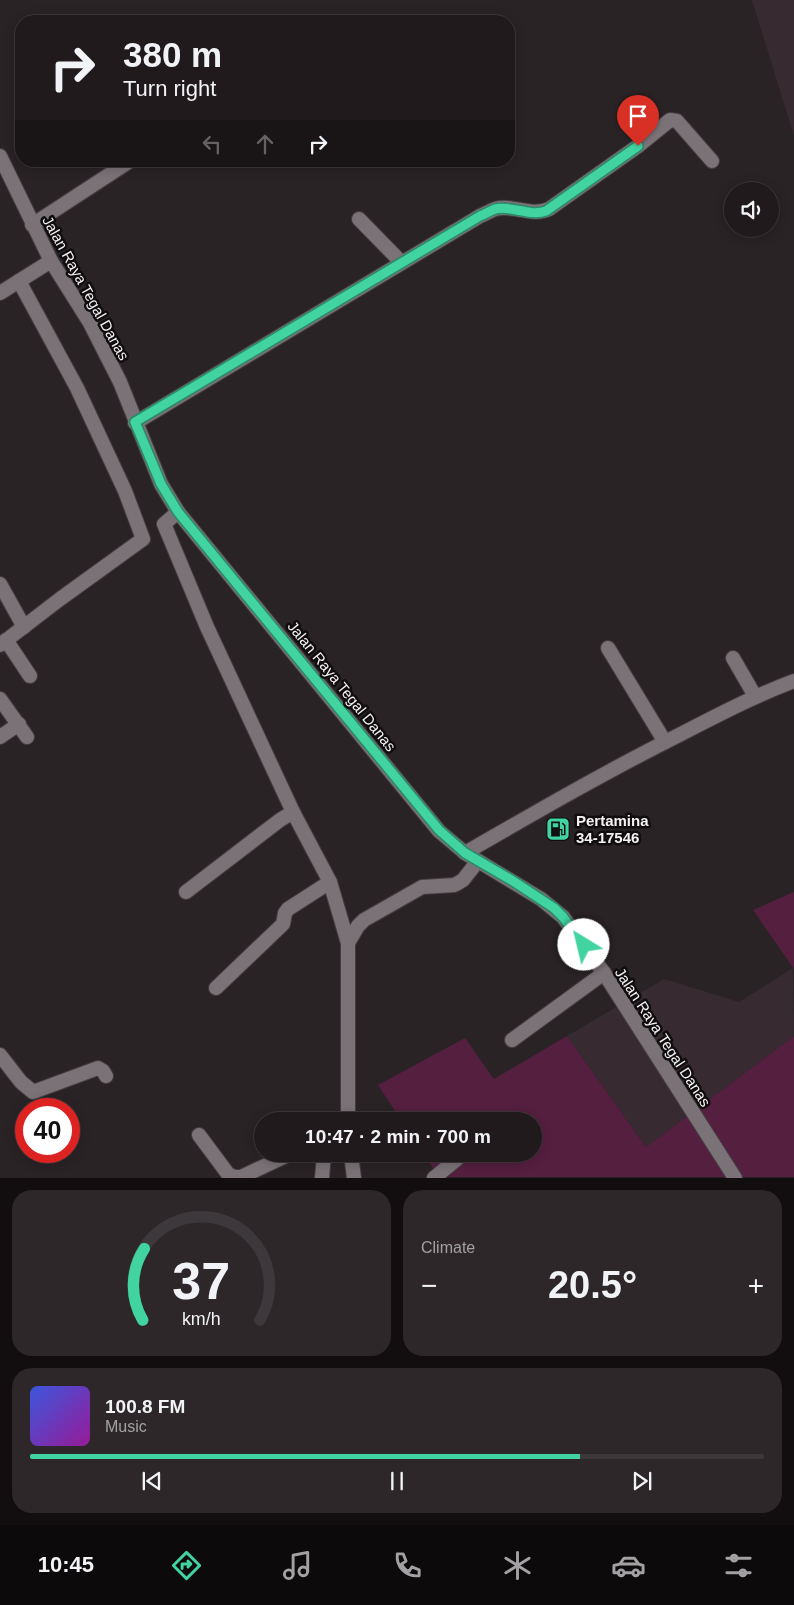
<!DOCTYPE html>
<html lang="en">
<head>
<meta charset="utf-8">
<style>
  :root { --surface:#201a1c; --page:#2d2729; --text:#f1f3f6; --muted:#a2a1a3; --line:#3d383b; --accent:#41d4a1 }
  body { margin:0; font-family:Arial,sans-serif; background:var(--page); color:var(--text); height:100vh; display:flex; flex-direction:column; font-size:19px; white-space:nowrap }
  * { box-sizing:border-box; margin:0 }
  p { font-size:16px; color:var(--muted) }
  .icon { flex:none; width:28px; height:28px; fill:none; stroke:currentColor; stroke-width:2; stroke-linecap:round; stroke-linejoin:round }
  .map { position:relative; height:1178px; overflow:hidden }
  .details { display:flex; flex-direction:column; gap:12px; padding:12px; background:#120e0f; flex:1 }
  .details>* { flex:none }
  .hud { position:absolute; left:15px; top:15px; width:500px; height:152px; border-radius:20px; box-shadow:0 2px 12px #0003,0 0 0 1px var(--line); background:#201a1c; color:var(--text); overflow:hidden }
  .fabs { position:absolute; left:724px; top:182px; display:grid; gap:10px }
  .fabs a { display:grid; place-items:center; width:55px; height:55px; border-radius:50%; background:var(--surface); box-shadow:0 2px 12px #0003,0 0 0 1px var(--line); font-size:25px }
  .speed { position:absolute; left:15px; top:1098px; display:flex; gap:10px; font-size:25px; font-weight:700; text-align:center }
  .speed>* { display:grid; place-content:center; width:65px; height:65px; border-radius:50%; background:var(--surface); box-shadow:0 2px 12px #0003,0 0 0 1px var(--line); line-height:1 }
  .speed .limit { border:8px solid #d22; background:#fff; color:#111 }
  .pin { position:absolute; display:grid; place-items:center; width:42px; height:42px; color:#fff; margin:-51px -21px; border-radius:50% 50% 50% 0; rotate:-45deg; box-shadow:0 0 5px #0007 }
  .pin .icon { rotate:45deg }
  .me { position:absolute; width:55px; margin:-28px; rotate:324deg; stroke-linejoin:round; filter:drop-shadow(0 0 4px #0008) }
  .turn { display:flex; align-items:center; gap:18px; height:105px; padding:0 25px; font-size:22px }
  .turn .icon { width:65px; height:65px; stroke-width:2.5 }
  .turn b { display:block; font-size:35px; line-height:42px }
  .lanes { display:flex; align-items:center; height:48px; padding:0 25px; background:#0003; justify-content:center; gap:25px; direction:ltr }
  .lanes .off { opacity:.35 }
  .big { font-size:38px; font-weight:700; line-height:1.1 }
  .details .tile { flex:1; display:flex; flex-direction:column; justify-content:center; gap:8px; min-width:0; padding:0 18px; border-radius:20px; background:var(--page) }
  .details .dial { align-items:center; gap:0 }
  .dial svg { height:130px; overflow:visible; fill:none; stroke:var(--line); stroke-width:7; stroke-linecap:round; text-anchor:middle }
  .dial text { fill:var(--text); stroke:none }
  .song { display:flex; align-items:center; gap:15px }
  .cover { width:60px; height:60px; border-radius:8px; background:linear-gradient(135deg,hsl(230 70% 55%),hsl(300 70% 35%)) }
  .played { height:5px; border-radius:2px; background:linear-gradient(90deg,var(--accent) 75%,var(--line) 75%) }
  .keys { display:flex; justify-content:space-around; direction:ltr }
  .heat { display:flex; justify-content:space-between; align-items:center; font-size:28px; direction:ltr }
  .details .tiles { flex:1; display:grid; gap:12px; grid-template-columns:1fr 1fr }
  .tile:last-child { grid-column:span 2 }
  .trip { position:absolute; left:254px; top:1112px; width:288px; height:50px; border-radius:25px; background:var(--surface); box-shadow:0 2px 12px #0003,0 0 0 1px var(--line); font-weight:700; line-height:50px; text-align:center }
  .tabs { display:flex; height:80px; justify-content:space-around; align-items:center; background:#0d0a0b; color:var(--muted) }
  .tabs .icon { width:35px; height:35px }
  .tabs .current { color:var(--accent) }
  .tabs b { font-size:22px; color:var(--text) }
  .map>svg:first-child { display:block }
  .built { fill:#372a30 }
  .green { fill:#551f40 }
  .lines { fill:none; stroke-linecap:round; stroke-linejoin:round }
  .minor-casing { stroke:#443e41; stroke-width:16 }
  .minor { stroke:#7a7276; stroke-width:14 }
  .route-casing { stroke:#2a8a69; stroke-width:12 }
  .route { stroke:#41d4a1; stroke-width:9 }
  .labels { text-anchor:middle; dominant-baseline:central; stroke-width:5; stroke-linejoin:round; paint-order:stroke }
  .street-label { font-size:15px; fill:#f5f0f2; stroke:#100d0f }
  .poi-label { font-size:15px; font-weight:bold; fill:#f5f0f2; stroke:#100d0f; text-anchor:start }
</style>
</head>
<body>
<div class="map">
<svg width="794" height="1178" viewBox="0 0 794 1178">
  <rect width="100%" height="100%" fill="#2a2326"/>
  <!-- built -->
  <g class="built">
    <polygon points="752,0 794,0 794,136 785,107"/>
    <polygon points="793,968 794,1036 646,1147 567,1036 664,979 739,1002"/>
  </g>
  <!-- green -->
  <g class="green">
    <polygon points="794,892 794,969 753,910"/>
    <polygon points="567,1036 646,1147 794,1036 794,1177 439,1177 423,1154 532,1154 532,1121 402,1121 378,1085 465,1038 494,1079"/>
  </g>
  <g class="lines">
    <!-- minor casing -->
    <g class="minor-casing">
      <g id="minor">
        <polyline points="0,156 51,261 90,323 120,382 161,484 178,512 439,831 465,853 541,899 563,917 604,973 735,1178"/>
        <polyline points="359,219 401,262"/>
        <polyline points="32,225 130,161"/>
        <polyline points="0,293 51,261"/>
        <path d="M135 423 480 216C485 214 490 211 495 209 513 204 531 217 549 209L638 146 670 120 677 121 712 161"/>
        <polyline points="178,512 164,524 207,627 293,812 330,882 348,943 348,1121"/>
        <polyline points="0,584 24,627"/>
        <polyline points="6,640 30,676"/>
        <polyline points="0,645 60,599 143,539 125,491 77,388 19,281"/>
        <polyline points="608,648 665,742"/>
        <polyline points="733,658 755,696"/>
        <polyline points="0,699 27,737"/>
        <polyline points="0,737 19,724"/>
        <path d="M465 853C536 812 607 771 681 734 718 715 754 696 794 681"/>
        <polyline points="186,892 280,820 293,812"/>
        <polyline points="348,943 358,926 364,920 422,887 454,885 458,883 463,880 478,861"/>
        <polyline points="216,988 283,924 285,913 288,909 330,882"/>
        <polyline points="512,1040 604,973"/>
        <polyline points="0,1055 21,1082 33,1092 98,1068 103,1071 106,1076"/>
        <polyline points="199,1135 228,1174 234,1177 241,1177 290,1154"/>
        <polyline points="351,1154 354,1178"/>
        <polyline points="322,1178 324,1154"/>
        <polyline points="434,1178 457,1159"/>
      </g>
    </g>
    <!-- minor -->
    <use href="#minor" class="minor"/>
  </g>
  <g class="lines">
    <!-- route casing -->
    <g class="route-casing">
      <path id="route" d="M584 945 563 917 554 908 513 881 465 853 439 830 178 512 161 484 135 422 480 216C485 214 490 211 495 209 512 205 530 217 546 211L638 146"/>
    </g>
    <!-- route -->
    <use href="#route" class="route"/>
  </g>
  <!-- icons -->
  <defs>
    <g id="fuel-square" transform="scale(1.25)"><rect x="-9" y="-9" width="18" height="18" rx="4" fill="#41d4a1" stroke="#100d0f"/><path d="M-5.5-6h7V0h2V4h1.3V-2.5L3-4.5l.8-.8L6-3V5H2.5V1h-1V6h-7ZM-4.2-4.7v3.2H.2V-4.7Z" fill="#111"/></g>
  </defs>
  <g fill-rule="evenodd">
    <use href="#fuel-square" x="558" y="829"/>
  </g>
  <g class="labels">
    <!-- street labels -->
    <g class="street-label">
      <text transform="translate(86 288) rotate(61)">Jalan Raya Tegal Danas</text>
      <text transform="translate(342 686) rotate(51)">Jalan Raya Tegal Danas</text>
      <text transform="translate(663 1037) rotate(57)">Jalan Raya Tegal Danas</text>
    </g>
    <!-- poi labels -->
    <g class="poi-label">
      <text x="576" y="820">Pertamina<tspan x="576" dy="17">34-17546</tspan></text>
    </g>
  </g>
</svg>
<div class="fabs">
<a><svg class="icon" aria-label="sound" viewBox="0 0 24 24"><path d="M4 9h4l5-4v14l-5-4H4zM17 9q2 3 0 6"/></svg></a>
</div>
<div class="speed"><div class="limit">40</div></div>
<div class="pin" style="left:638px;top:146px;background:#d93025"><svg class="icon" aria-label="arrive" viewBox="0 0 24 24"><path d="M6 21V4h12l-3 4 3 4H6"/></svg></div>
<svg class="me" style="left:584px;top:945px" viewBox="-20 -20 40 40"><circle r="19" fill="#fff"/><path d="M0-13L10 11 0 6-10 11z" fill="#41d4a1"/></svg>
<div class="trip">10:47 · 2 min · 700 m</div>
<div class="hud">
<div class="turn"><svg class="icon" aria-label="right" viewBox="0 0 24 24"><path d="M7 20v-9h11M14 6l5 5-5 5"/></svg><div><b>380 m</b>Turn right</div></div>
<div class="lanes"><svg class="icon off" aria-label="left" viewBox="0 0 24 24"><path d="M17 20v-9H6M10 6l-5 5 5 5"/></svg><svg class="icon off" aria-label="ahead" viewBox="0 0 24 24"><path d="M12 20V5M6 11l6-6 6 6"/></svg><svg class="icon" aria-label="right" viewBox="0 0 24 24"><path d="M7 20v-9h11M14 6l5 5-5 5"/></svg></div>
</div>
</div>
<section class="details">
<div class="tiles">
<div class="tile dial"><svg viewBox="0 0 100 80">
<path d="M14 69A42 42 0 1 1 86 69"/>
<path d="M14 69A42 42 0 0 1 15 25" stroke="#41d4a1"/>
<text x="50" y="56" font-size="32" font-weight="700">37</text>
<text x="50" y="72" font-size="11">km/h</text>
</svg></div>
<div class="tile"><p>Climate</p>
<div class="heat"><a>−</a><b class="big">20.5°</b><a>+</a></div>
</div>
<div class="tile">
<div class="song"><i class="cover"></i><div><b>100.8 FM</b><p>Music</p></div></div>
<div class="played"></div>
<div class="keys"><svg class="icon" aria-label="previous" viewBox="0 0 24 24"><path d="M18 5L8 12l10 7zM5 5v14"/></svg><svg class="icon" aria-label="pause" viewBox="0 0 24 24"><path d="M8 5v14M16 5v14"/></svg><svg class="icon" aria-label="next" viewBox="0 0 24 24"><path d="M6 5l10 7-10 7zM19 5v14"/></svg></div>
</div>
</div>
</section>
<nav class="tabs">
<b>10:45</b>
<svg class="icon current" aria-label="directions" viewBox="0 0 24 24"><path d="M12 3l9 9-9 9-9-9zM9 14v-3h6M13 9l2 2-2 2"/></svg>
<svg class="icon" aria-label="music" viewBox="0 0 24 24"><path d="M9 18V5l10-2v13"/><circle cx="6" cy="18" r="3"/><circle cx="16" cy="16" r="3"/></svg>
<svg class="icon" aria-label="phone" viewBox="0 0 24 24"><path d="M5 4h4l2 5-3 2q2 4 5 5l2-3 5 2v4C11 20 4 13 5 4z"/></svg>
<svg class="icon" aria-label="climate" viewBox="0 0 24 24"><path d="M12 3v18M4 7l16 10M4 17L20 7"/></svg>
<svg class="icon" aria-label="car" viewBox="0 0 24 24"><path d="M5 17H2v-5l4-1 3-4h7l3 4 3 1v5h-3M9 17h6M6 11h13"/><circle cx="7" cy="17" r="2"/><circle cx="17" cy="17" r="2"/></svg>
<svg class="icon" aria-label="filters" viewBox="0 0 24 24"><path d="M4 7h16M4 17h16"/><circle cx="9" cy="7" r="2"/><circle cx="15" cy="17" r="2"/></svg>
</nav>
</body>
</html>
